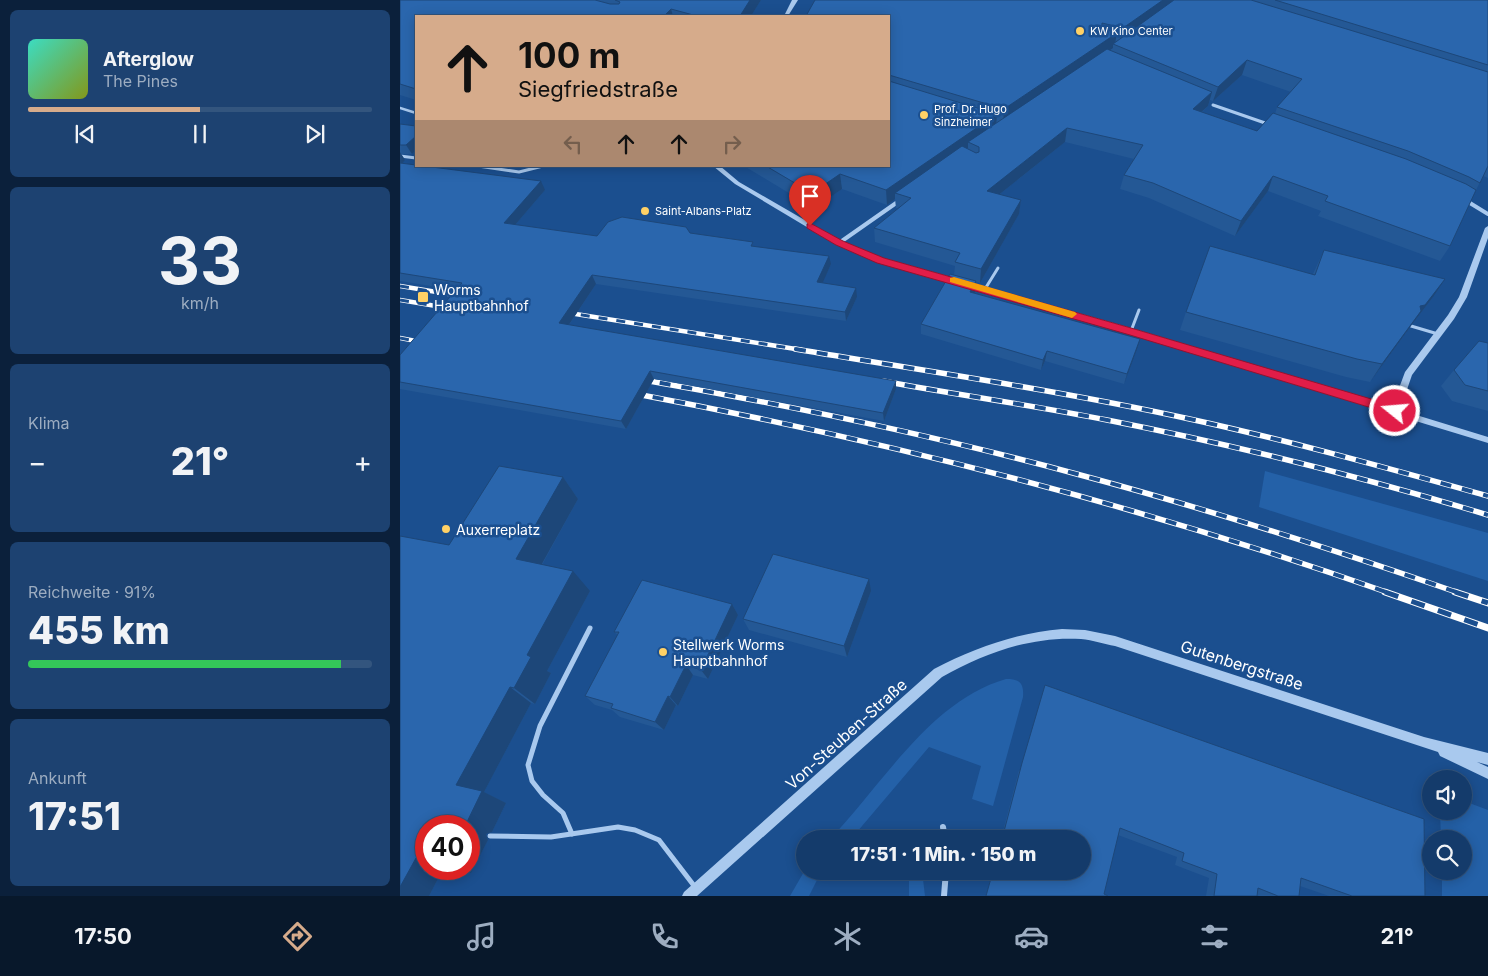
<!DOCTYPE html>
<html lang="de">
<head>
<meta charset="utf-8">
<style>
  :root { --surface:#143b6b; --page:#1d4271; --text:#f1f3f6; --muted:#9dadc1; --line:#33557e; --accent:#d6ab8b }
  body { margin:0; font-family:Inter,sans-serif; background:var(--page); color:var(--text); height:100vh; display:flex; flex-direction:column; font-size:19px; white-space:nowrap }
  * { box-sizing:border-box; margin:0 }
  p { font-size:16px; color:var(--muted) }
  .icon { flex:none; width:28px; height:28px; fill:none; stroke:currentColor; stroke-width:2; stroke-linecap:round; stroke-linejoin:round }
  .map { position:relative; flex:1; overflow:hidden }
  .side { display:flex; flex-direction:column; gap:10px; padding:10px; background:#0b203b; width:400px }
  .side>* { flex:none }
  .hud { position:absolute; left:15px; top:15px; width:475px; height:152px; border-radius:0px; box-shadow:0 2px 12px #0003,0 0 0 1px var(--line); background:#d6ab8b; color:#111; overflow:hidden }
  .fabs { position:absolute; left:1022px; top:770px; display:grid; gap:10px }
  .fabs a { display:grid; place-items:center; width:50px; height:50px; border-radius:50%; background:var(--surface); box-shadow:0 2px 12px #0003,0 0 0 1px var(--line); font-size:25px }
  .speed { position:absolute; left:15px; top:815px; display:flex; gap:10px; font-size:25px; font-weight:700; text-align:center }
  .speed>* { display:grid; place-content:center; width:65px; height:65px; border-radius:50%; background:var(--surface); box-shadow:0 2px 12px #0003,0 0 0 1px var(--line); line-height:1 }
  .speed .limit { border:8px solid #d22; background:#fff; color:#111 }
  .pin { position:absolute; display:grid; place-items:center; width:42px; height:42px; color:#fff; margin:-51px -21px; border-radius:50% 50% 50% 0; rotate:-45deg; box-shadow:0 0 5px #0007 }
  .pin .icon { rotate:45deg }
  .me { position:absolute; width:55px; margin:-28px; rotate:287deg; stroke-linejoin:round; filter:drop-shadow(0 0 4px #0008) }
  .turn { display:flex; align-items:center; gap:18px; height:105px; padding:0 20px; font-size:22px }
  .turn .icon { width:65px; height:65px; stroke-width:2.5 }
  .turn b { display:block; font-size:35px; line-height:42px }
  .lanes { display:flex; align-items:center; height:48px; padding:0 20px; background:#0003; justify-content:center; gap:25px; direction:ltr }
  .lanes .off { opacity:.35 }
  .big { font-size:38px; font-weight:800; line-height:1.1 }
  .side .tile { flex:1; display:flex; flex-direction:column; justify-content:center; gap:8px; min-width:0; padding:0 18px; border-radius:8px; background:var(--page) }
  .side .dial { align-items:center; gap:0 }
  .dial b { font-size:65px; line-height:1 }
  .song { display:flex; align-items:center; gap:15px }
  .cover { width:60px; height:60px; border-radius:8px; background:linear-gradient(135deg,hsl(170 70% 55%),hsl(70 70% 35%)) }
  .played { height:5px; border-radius:2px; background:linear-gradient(90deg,var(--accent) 50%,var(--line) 50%) }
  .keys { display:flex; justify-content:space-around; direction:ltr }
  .heat { display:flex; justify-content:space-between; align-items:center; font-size:28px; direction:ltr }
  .charge { height:8px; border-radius:4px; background:linear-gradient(90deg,#34c759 91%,var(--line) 0) }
  .trip { position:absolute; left:396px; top:830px; width:295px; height:50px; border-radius:25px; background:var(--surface); box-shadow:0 2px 12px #0003,0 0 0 1px var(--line); font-weight:800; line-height:50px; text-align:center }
  .dock { display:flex; height:80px; justify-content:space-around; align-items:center; background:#08182b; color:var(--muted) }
  .dock .icon { width:35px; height:35px }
  .dock .current { color:var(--accent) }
  .dock b { font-size:22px; color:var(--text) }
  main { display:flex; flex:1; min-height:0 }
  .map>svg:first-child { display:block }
  .green { fill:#2461a8 }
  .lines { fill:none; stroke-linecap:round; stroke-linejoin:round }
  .service-far2 { stroke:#a9c9ee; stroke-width:2.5 }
  .service-far1 { stroke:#a9c9ee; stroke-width:3 }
  .service { stroke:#a9c9ee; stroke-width:5 }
  .pedestrian { stroke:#a9c9ee; stroke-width:4 }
  .minor-far2 { stroke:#a9c9ee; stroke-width:3 }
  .minor-far1 { stroke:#a9c9ee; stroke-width:4 }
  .minor { stroke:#a9c9ee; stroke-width:6 }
  .tertiary { fill:#a9c9ee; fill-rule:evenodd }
  .rail-far2-casing { stroke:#fff; stroke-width:4.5 }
  .rail-far1-casing { stroke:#fff; stroke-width:5.5 }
  .rail-casing { stroke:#fff; stroke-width:7 }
  .rail-far2 { stroke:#1b4f8f; stroke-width:3; stroke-dasharray:9; stroke-linecap:butt }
  .rail-far1 { stroke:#1b4f8f; stroke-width:4; stroke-dasharray:11; stroke-linecap:butt }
  .rail { stroke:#1b4f8f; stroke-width:5; stroke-dasharray:14; stroke-linecap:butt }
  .wall { fill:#245895; fill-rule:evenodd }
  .shaded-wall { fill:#1d4779 }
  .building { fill:#2a66ad; stroke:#1d4779 }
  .route { fill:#e11d48; stroke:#92132f }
  .slow { fill:#f59e0b }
  .poi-dot { fill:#ffd166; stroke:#1b4f8f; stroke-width:2 }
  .labels { text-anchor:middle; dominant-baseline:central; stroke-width:5; stroke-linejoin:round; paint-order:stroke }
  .far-poi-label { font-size:11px; fill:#fff; stroke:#1b4f8f; text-anchor:start }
  .poi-label { font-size:14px; fill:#fff; stroke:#1b4f8f; text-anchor:start }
  .near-street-label { font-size:16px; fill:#fff; stroke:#1b4f8f }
</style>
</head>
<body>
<main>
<section class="side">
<div class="tile">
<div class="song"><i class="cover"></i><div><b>Afterglow</b><p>The Pines</p></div></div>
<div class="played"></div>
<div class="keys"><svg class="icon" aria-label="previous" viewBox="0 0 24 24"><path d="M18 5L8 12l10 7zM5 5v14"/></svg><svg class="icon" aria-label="pause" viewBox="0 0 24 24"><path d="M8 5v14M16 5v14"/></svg><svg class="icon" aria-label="next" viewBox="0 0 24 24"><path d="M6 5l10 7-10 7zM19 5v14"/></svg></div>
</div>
<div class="tile dial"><b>33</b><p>km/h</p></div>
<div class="tile"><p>Klima</p>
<div class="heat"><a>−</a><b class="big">21°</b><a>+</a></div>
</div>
<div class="tile"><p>Reichweite · 91%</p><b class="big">455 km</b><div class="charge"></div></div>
<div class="tile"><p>Ankunft</p><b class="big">17:51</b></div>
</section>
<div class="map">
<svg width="1088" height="896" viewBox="0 0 1088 896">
  <rect width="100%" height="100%" fill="#1b4f8f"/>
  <!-- green -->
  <g class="green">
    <polygon points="865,471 1088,533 1088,581 859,507"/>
    <path d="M606 679C620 679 624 683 623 697L593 806 572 799 581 766 529 747 451 839H430C483 784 530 701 606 679Z"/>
    <polygon points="1064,801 1088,810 1088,896 1042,896 1042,871 1064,871 1064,839 1041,839 1040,811 1064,811"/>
    <polygon points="405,870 424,871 417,880 409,896 390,896"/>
    <polygon points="512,871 522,871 525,896 509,896 509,877"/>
  </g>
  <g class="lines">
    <!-- service-far2 -->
    <polyline class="service-far2" points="0,108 16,113"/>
    <!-- service-far1 -->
    <g class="service-far1">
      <polyline points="0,156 16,158"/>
      <polyline points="78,166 119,172 143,166"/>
      <polyline points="585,289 598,268"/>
      <polyline points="1011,326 1038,334"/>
      <polyline points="731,331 739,310"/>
    </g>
    <!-- service -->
    <g class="service">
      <polyline points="172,834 163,813 143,795 132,781 128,765 140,726 190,628"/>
      <polyline points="90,836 151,837 218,827 235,830 259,840 295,887"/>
    </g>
    <!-- pedestrian -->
    <polyline class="pedestrian" points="439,243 499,201"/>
    <!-- minor-far2 -->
    <polyline class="minor-far2" points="813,105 868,124"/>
    <!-- minor-far1 -->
    <polyline class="minor-far1" points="1065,200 1088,214"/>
    <!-- minor -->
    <g class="minor">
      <polyline points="543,827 545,839"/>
      <polyline points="544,896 546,871"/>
    </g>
    <!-- tertiary -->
    <g class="tertiary">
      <polygon points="392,0 398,0 388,16 384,16"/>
      <polygon points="313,166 320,166 339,182 441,241 483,258 731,328 992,407 1005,372 1048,315 1059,297 1085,228 1088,226 1088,238 1067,297 1054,319 1012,375 1000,410 1088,437 1088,443 730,334 477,262 437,245 335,184"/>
      <path d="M662 629 685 630 715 636 1024 737 1088 753V765L1077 762 1088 767V779L1040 756 1038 752 715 646C704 644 693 640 681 639 631 636 585 653 542 677L297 896H282L284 892 534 669C575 648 616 633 662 629Z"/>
    </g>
    <!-- rail-far2 casing -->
    <g class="rail-far2-casing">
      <g id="rail-far2">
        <polyline points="0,286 67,297"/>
        <polyline points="0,300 54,309"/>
        <polyline points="163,312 402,350"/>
        <polyline points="0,338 26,343"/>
      </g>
    </g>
    <!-- rail-far1 casing -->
    <g class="rail-far1-casing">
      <g id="rail-far1">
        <path d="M395 349C525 371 656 390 785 418 887 440 987 468 1088 496"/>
        <path d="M238 379C388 405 537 436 684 476 811 510 935 550 1059 593"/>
        <path d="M483 381C557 395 632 405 707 420 835 445 962 477 1088 515"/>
        <path d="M231 393C489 441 742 506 989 593"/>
      </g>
    </g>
    <!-- rail casing -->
    <g class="rail-casing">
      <g id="rail">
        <polyline points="985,592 1088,628"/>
        <polyline points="1055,592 1088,603"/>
      </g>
    </g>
    <!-- rail-far2 -->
    <use href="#rail-far2" class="rail-far2"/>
    <!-- rail-far1 -->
    <use href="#rail-far1" class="rail-far1"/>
    <!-- rail -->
    <use href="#rail" class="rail"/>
  </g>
  <!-- wall -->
  <g class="wall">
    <polygon points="0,0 361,0 351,16 16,16 16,100 0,95"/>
    <path d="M415 0H1088V178L1083 176 1076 190 1050 246 1040 261 918 216 921 211 868 191 835 236 749 198 720 189 724 175 734 159 665 142 600 194 621 200 619 214 580 283 576 282 575 292 574 293 740 339 724 384 645 361 641 370 521 334V324L554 275 555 266 475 242 474 228 498 208H496L495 199 487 205 442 189 423 202 416 198 407 204 344 166H489V16ZM842 75 891 92 877 107 875 114 857 131 802 112 808 106 810 100 813 101Z"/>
    <polygon points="0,124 16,126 16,150 12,154 1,154 5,160 2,163 145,190 115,225 197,236 290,233 431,264 422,283 457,297 446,321 196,284 169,325 496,389 484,421 254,379 226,429 0,389 0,355 56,290 0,281"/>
    <polygon points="924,250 1033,297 1013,323 970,382 946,377 780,330 786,312 913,274"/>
    <polygon points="1088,343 1088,411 1052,401 1041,386 1054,370"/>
    <polygon points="163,477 178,499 142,565 190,591 147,671 151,673 135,704 131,703 84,792 106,803 92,832 86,834 88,840 71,873 54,869 69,869 69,826 26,869 43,869 29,896 0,896"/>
    <polygon points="471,591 447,657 349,630 343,619"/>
    <polygon points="332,604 338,615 308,679 293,675 278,706 276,705 264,730 220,717 212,710 195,705 185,696 218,635 214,632"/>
    <polygon points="619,770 1025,896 929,896 900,886 899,896 859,896 857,895 857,896 806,896 809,878 775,865 777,857 718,835 586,896"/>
  </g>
  <!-- shaded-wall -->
  <g class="shaded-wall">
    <polygon points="350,0 361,0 351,16 340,16"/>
    <polygon points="763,0 779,0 721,42 723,28"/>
    <polygon points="271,9 273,16 264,16"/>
    <polygon points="717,33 715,44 713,44 713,48 603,124 604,109"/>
    <polygon points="847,60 842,75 813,101 818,87"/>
    <polygon points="812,92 808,106 789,123 793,109"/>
    <polygon points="597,114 596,128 568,142 568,148 501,195 495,193 495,199 487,205 486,190"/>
    <polygon points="667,128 665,142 586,205 587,191"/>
    <polygon points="16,136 16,150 12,154 6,145"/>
    <polygon points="0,152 5,160 0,166"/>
    <polygon points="440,174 442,189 423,202 421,187"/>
    <polygon points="873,176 868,191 835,236 841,221"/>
    <polygon points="141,181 145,190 109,232 104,223"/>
    <polygon points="413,183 416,198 407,204 405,189"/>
    <polygon points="621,200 619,214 580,283 581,269"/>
    <polygon points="429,256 431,264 419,291 417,282"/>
    <polygon points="192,275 196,284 164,332 159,323"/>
    <polygon points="1045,279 1033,297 1013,323 970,382 1020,306"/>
    <polygon points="576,281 575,292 569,303 570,292"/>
    <polygon points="456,288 457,297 446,321 445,312"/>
    <polygon points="740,339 737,349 724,384 727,374"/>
    <polygon points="647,351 645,361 641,370 643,360"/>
    <polygon points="250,371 254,379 226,429 221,421"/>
    <polygon points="496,381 496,389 484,421 483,413"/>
    <polygon points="163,477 178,499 134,578 116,559"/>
    <polygon points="173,571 190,591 147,671 151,673 135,704 114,688 127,655"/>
    <polygon points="469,579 471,591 447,657 444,646"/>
    <polygon points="332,604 338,615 308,679 301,670"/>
    <polygon points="286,665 293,675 278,706 270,697"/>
    <polygon points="110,687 131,703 84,792 106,803 92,832 86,834 88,840 71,873 55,869 69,869 69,826 61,826 56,785"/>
    <polygon points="268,696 276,705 264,730 255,722"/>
    <polygon points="16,858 26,861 26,869 43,869 29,896 0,896 0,887"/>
  </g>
  <!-- building -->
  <g class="building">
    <polygon points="0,0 195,0 210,4 219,4 220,2 215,0 350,0 340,16 297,16 271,9 264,16 16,16 16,89 0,84"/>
    <polygon points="415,0 763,0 723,28 702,23 702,28 717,33 604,109 489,75 489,16 406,16"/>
    <polygon points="774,0 851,0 1088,72 1088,166 1080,183 1069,177 1008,151 877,107 902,79 847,60 818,87 713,44"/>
    <polygon points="875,0 1088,0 1088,65"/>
    <polygon points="707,49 812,92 793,109 857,131 873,113 1006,159 1066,184 1076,190 1050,246 925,201 928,196 873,176 841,221 753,183 724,175 743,145 667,128 587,191 621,200 581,269 555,262 560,253 474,228 511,198 495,193 562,146 576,153 579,152 579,147 568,142"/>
    <polygon points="489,81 597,114 486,190 440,174 421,187 413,183 405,189 366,166 489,166"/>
    <polygon points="0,124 16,126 16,136 6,145 0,145"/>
    <polygon points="0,163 16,165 16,166 24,166 141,181 104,223 197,236 208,222 222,217 286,227 290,233 353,242 351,246 429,256 417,282 456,288 445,312 192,275 159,323 496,381 483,413 250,371 221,421 0,382 0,355 62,283 0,273"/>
    <polygon points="810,246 915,275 924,250 1045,279 1025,305 1020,306 1021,311 982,364 957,359 786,312"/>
    <polygon points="550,274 576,281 570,292 740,339 727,374 647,351 643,360 521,324"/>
    <polygon points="1079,341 1088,343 1088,391 1065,385 1054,370"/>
    <polygon points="99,466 163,477 116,559 173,571 127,655 131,657 114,688 110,687 56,785 82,791 67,822 61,824 61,826 26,826 26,861 16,858 0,887 0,536 49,545"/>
    <polygon points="373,554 469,579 444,646 343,619"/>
    <polygon points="242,580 332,604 301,670 286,665 270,697 268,696 255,722 211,708 213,704 185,696 219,632 214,632"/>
    <polygon points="645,685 1024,819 1025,896 952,896 901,878 899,896 878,896 858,888 857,896 814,896 817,874 782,861 784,853 720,828 704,894 708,896 586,896 593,871 682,871 682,839 602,839 622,763"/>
  </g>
  <!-- route -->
  <polygon class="route" points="410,223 443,241 484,258 731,328 995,406 1000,411 995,415 730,335 477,263 436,245 407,228 407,224"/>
  <!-- slow -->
  <polygon class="slow" points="554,277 675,312 677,314 672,318 550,282 550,278"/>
  <!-- markers -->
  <g class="poi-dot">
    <circle cx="680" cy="31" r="5"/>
    <circle cx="524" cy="115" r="5"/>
    <circle cx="245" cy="211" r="5"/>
    <rect x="17" y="291" width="12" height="12" rx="2.5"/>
    <circle cx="46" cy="529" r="5"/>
    <circle cx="263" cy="652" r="5"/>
  </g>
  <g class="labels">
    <!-- far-poi labels -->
    <g class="far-poi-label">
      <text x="690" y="31">KW Kino Center</text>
      <text x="534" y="109">Prof. Dr. Hugo<tspan x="534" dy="13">Sinzheimer</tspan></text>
      <text x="255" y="211">Saint-Albans-Platz</text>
    </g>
    <!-- poi labels -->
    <g class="poi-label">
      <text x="34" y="289">Worms<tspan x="34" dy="16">Hauptbahnhof</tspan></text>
      <text x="56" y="529">Auxerreplatz</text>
      <text x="273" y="644">Stellwerk Worms<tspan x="273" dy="16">Hauptbahnhof</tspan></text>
    </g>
    <!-- near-street labels -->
    <g class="near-street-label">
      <text transform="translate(842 665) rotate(18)">Gutenbergstraße</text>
      <text transform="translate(446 734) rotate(-42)">Von-Steuben-Straße</text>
    </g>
  </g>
</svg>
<div class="fabs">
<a><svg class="icon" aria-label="sound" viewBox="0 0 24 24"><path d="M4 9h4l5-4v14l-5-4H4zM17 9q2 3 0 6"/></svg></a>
<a><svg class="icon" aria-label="search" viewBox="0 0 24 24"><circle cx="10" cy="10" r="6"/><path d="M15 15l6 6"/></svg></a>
</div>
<div class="speed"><div class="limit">40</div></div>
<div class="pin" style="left:410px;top:226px;background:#d93025"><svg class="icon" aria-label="arrive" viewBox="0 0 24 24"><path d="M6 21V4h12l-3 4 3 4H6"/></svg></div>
<svg class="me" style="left:995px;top:411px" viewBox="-20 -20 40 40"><circle r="17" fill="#e11d48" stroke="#fff" stroke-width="3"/><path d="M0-11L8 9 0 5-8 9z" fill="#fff"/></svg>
<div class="trip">17:51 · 1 Min. · 150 m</div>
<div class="hud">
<div class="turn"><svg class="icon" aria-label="ahead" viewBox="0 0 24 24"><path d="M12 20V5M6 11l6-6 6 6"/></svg><div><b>100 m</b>Siegfriedstraße</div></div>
<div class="lanes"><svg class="icon off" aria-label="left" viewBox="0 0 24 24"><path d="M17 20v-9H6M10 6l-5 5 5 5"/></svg><svg class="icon" aria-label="ahead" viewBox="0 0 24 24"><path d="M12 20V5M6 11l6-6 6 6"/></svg><svg class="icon" aria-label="ahead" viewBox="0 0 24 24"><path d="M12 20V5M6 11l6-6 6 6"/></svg><svg class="icon off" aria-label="right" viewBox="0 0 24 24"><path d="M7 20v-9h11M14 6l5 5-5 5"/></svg></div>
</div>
</div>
</main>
<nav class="dock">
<b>17:50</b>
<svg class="icon current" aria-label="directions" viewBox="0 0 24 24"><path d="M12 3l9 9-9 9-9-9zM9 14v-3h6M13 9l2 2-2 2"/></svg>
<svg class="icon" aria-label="music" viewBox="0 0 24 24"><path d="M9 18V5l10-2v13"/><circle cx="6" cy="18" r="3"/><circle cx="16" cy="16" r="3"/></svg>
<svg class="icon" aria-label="phone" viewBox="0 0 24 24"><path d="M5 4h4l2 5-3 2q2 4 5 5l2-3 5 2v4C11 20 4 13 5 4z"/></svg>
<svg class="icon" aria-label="climate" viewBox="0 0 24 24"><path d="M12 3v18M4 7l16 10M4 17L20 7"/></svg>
<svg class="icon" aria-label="car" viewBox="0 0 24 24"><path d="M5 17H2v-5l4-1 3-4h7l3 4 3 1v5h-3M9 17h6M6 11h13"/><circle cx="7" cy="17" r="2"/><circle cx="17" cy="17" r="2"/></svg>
<svg class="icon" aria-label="filters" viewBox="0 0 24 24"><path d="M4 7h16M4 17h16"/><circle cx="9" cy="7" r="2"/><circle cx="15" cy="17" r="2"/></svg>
<b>21°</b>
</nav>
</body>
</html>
